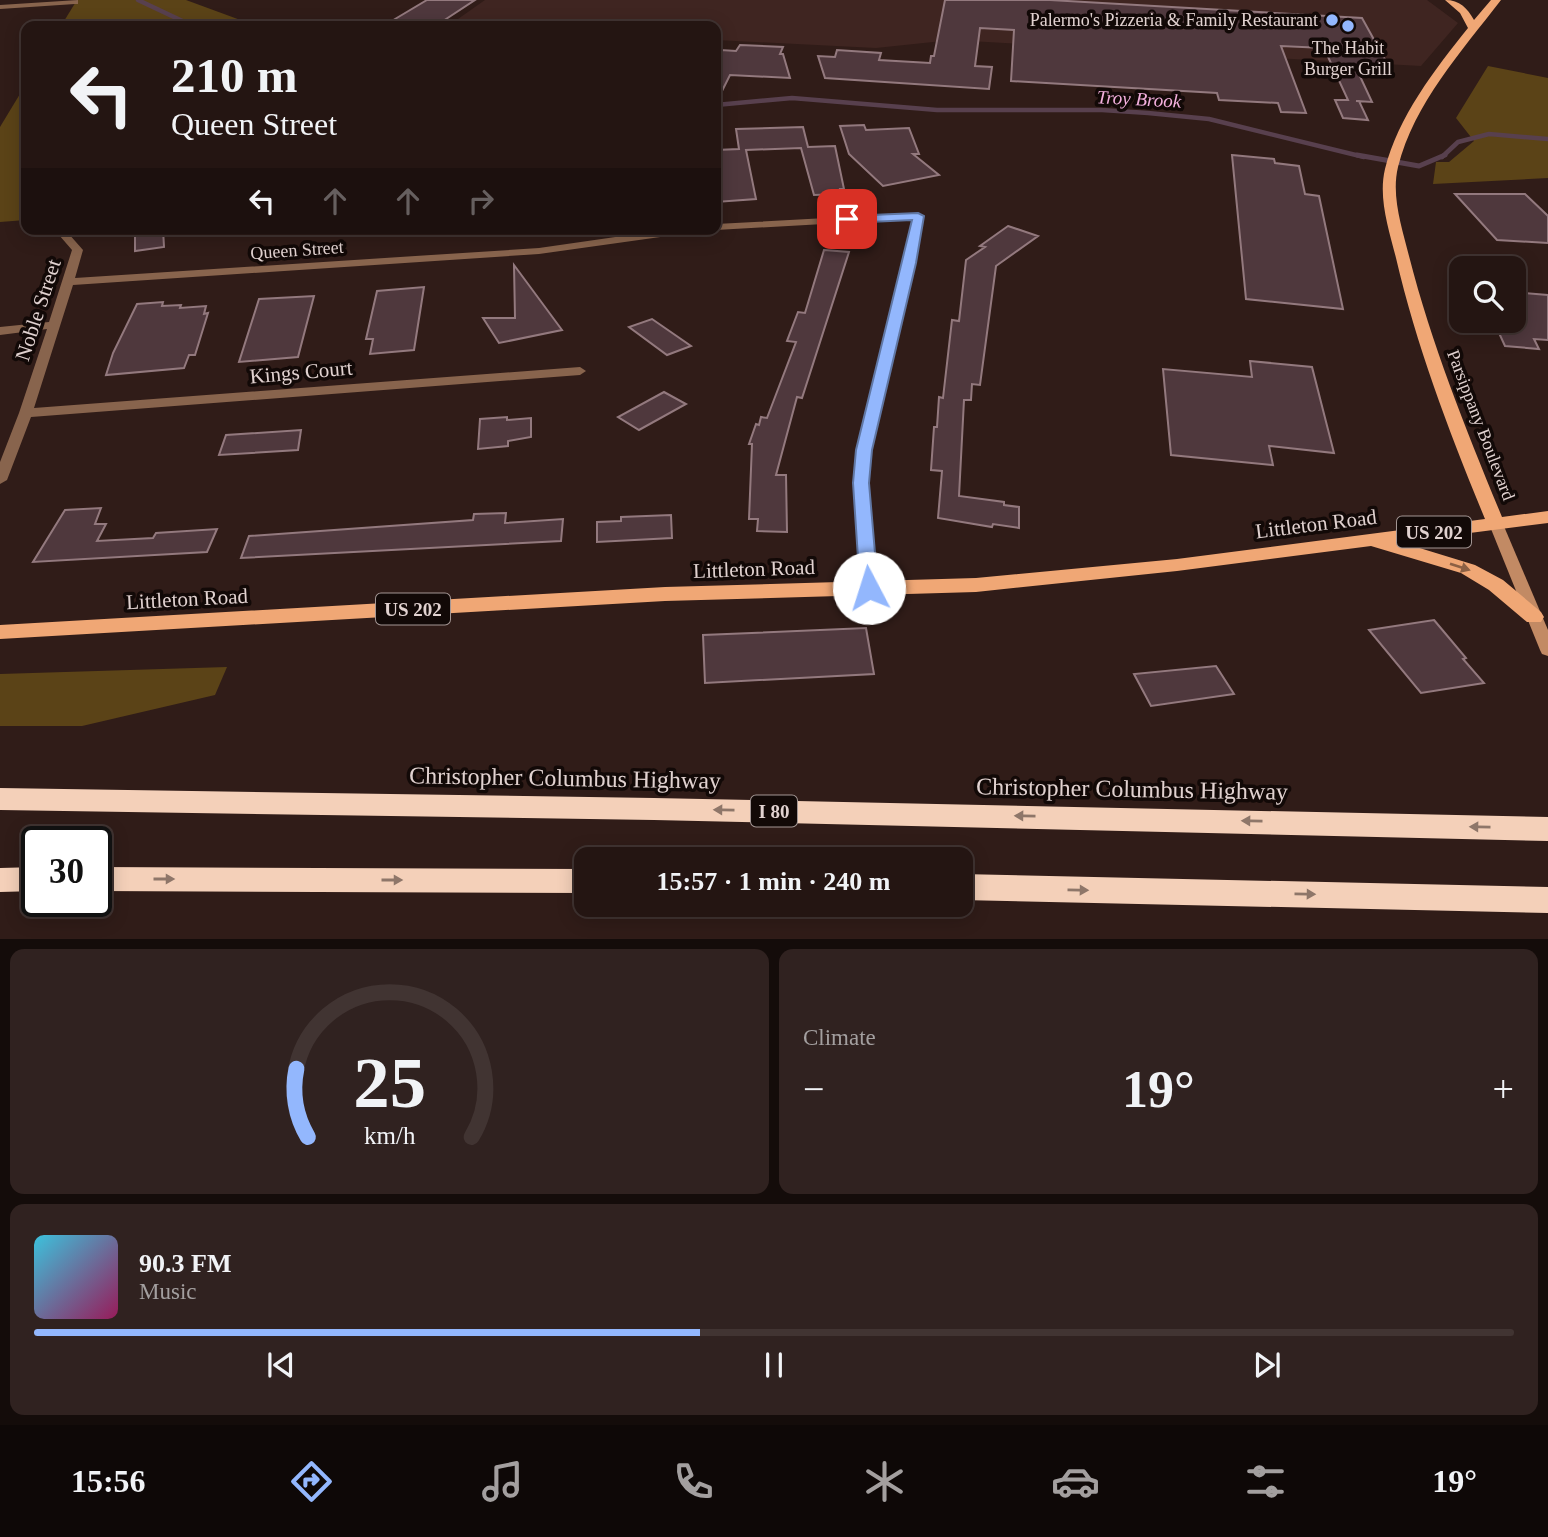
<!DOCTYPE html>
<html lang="en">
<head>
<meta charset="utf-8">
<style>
  :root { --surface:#241512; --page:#302220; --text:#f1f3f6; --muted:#a39f9f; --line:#413432; --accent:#93b7fd }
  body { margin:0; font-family:"Times New Roman",serif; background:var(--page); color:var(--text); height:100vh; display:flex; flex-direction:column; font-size:26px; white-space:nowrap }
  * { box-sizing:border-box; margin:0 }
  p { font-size:23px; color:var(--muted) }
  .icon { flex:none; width:38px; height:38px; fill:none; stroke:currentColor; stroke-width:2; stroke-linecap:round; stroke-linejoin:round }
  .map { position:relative; height:939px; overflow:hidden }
  .details { display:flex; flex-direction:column; gap:10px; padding:10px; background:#140c0a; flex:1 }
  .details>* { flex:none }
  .top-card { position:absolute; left:21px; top:21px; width:700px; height:214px; border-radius:14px; box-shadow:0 4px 18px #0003,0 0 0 2px var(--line); background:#241512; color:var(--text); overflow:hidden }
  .controls { position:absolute; left:1449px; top:256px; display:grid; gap:14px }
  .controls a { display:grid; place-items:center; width:77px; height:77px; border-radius:14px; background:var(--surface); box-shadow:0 4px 18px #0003,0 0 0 2px var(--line); font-size:35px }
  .speed { position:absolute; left:21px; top:826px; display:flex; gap:14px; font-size:35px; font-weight:700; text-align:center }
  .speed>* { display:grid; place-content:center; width:91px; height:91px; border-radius:50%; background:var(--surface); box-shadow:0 4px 18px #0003,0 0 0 2px var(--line); line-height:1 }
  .speed .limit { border:4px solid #111; border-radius:10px; background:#fff; color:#111 }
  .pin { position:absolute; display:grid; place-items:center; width:60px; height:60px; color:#fff; margin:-30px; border-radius:14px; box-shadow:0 4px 10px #0006 }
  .me { position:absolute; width:77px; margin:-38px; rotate:355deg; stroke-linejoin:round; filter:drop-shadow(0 0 5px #0008) }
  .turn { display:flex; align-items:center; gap:24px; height:147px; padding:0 35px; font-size:32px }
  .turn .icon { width:91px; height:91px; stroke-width:2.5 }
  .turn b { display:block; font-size:49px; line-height:60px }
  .lanes { display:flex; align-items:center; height:66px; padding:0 35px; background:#0003; justify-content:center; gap:35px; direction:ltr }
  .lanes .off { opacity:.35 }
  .big { font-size:52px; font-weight:700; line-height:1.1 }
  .details .widget { flex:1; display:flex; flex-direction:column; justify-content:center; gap:10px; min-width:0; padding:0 24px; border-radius:14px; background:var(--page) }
  .details .dial { align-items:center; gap:0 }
  .dial svg { height:182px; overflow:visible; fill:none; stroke:var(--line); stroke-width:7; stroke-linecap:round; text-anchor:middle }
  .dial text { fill:var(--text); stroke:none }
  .song { display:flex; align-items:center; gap:21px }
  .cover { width:84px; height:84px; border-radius:10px; background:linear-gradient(135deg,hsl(190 70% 55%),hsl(330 70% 35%)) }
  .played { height:7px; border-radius:4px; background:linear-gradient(90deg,var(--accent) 45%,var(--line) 45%) }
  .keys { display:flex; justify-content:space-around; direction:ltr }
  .heat { display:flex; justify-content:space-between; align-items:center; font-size:38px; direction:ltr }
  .details .tiles { flex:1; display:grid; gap:10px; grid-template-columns:1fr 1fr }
  .widget:last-child { grid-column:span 2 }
  .trip { position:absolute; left:574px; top:847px; width:399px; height:70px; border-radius:14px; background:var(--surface); box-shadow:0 4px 18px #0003,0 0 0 2px var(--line); font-weight:700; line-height:70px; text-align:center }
  .tab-bar { display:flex; height:112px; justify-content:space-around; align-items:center; background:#0e0807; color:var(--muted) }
  .tab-bar .icon { width:49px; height:49px }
  .tab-bar .selected { color:var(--accent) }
  .tab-bar b { font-size:32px; color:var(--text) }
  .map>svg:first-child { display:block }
  .built { fill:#3f2521 }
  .forest { fill:#5b4317 }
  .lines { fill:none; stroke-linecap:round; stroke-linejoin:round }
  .stream-far1 { stroke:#58404e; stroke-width:4.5 }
  .stream { stroke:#58404e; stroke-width:5 }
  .building { fill:#4f383d; stroke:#93797e; stroke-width:2 }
  .street { fill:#88644d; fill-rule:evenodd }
  .secondary { fill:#c28a64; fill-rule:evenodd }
  .primary { fill:#f0a775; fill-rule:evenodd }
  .highway { fill:#f4d0b9; fill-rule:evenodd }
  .oneway { fill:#8c6044 }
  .oneway2 { fill:#8e7669 }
  .route { fill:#93b7fd; stroke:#6077a4; stroke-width:2 }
  .poi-dot { fill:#93b7fd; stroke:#120907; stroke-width:2.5 }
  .labels { text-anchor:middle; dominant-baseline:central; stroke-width:7; stroke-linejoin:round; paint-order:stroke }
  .far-poi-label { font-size:18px; fill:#e1d2d0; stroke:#120907; text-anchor:end }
  .far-street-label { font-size:18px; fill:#e1d2d0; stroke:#120907 }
  .far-water-label { font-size:19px; font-style:italic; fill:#f4b0de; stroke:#120907 }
  .shield { fill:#120907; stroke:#a39694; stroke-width:2 }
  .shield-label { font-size:19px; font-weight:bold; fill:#e1d2d0 }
  .street-label { font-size:21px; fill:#e1d2d0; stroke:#120907 }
  .near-street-label { font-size:24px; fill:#e1d2d0; stroke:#120907 }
</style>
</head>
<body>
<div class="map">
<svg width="1548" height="939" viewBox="0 0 1548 939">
  <rect width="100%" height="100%" fill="#301c18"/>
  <!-- built -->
  <polygon class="built" points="485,0 1427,0 1458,23 1421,66 952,40 876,48 716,40 716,26 448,26"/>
  <!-- forest -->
  <g class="forest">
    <polygon points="77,0 186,0 257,26 61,26"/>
    <polygon points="1488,66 1548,78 1548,178 1433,184 1436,162 1449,162 1474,141 1456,118"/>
    <polygon points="26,84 26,220 0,222 0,127"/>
    <polygon points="227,667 215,695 82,726 0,726 0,674"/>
  </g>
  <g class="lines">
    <!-- stream-far1 -->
    <g class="stream-far1">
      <polyline points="138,0 193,26"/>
      <polyline points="716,105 792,98 937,110 1102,110 1148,113 1209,119 1364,157"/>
      <polyline points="1442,157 1458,142 1489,134 1548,139"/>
    </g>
    <!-- stream -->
    <polyline class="stream" points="1357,155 1419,166 1445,155"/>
  </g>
  <!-- building -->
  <g class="building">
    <polygon points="427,0 475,0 440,23 430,21 422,26 390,22"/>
    <polygon points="945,0 1050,0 1362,18 1393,74 1358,72 1372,102 1356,101 1359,101 1368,120 1343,118 1335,100 1348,100 1324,48 1281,46 1306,113 1281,112 1278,103 1219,100 1217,93 1011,81 1014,30 980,28 975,66 992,67 989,89 825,78 818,56 835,57 837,50 881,53 879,60 930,63 931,56 934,56"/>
    <polygon points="740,45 783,47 780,54 783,54 790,78 730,75 716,103 716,60 721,50 736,51"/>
    <polygon points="864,125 866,130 909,128 919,154 913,154 939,175 883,186 849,154 840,126"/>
    <polygon points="803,127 808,147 835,146 844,189 840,189 841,194 814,195 801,148 746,150 756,199 716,202 716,150 739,149 736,129"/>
    <polygon points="1232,155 1274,159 1275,163 1299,166 1305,194 1319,196 1343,309 1246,299"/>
    <polygon points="1455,194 1525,194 1548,216 1548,243 1497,240"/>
    <polygon points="1008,226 1038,236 996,266 980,385 972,384 971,400 964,400 959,496 1004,502 1004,505 1019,507 1019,528 993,524 992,527 938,518 942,471 931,470 934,427 937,427 939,397 943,398 952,320 959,321 966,260 985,247 980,246"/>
    <polygon points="135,229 163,229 164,247 135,251"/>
    <polygon points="824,250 849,252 802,398 797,397 776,475 786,475 787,532 757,531 758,519 749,519 752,444 749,444 756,424 759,425 761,417 767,418 796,342 787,341 798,312 805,313"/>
    <polygon points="514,265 562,330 499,343 483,318 515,318"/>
    <polygon points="424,287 414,350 370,354 373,339 366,339 377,291"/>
    <polygon points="1514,292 1548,295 1548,340 1534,339 1539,349 1505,346 1493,320 1514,320"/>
    <polygon points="314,296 298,357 239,362 259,299"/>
    <polygon points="163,302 162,306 181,305 180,308 206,306 204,314 208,313 195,355 189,355 184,368 106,375 113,353 137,304"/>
    <polygon points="652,319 691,346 667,355 629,327"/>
    <polygon points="1250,361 1312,367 1334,453 1269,446 1273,465 1171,455 1163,369 1252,377"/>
    <polygon points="664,392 686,404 639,430 618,417"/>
    <polygon points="507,417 507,420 531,418 531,437 508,441 508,446 478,449 480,419"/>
    <polygon points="301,430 298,450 219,455 226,435"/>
    <polygon points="101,508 95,524 106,524 97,541 153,538 156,533 217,529 207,552 33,562 65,510"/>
    <polygon points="506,513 505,523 563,519 561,541 241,558 249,536 473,520 474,514"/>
    <polygon points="671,515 672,538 597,542 597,522 621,521 621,517"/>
    <polygon points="1434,620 1466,658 1463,659 1484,683 1421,693 1369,630"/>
    <polygon points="866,628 874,674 705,683 703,635"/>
    <polygon points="1216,666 1234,694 1151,706 1134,674"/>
  </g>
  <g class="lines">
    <!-- street -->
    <g class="street">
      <polygon points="78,0 78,4 75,4 0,9 0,5"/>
      <polygon points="918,213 923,216 916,263 871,450 868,483 877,588 875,592 863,592 861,588 854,483 857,450 904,263 912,219 716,230 712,229 716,229 716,224"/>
      <polygon points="671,229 701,229 696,232 539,254 73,285 34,408 580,367 586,371 580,375 31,417 7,480 0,484 0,462 19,413 47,329 0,335 0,327 49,322 72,250 59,235 60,233 68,233 83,250 75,278 539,248"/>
    </g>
    <!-- secondary -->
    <polygon class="secondary" points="1496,519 1503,524 1548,630 1548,656 1542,654 1540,650 1489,524"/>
    <!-- primary -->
    <path class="primary" d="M1445 0C1460 0 1467 8 1474 20L1491 0H1501C1462 51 1414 103 1398 167 1391 196 1402 228 1409 256 1432 346 1467 432 1502 517L1548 511V523L1400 542 1475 565 1503 580 1541 612 1544 617 1541 622H1527L1489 590 1461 573 1371 546 1177 571 976 592 665 601 0 639V625L665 587 976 578 1177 559 1485 519C1450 434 1417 348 1396 258 1389 230 1378 198 1385 169 1398 117 1435 69 1468 28L1460 13Z"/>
    <!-- highway -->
    <g class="highway">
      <polygon points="0,788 654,798 1548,817 1548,841 654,820 0,810"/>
      <polygon points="37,867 37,891 0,892 0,868"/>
      <polygon points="96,867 586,869 586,893 96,891"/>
      <polygon points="961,874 1548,887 1548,913 961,900"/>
    </g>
  </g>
  <!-- one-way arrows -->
  <defs><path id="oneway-solid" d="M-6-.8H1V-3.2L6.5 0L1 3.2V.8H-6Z" transform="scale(1.75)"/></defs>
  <use class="oneway" href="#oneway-solid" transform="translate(1460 567) rotate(18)"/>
  <g class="oneway2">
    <use href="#oneway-solid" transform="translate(724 810) rotate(-179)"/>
    <use href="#oneway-solid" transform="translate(1025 816) rotate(-179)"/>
    <use href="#oneway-solid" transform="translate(1252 821) rotate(-179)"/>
    <use href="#oneway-solid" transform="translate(1480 827) rotate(-179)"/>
    <use href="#oneway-solid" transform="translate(164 879)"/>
    <use href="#oneway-solid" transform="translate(392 880)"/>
    <use href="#oneway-solid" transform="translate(1078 890) rotate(1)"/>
    <use href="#oneway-solid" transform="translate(1305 894) rotate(1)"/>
  </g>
  <!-- route -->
  <polygon class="route" points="918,213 924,216 916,263 872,450 869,483 878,588 869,594 860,588 853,483 856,450 912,220 847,223 841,219 847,216"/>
  <!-- markers -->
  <g class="poi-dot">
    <circle cx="1332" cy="20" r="7"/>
    <circle cx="1348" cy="26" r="7"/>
  </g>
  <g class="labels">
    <!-- far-poi labels -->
    <g class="far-poi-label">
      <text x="1318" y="20">Palermo's Pizzeria &amp; Family Restaurant</text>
      <text x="1348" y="48" text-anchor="middle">The Habit<tspan x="1348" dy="21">Burger Grill</tspan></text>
    </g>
    <!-- far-street labels -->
    <g class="far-street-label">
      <text transform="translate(297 250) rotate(-4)">Queen Street</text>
      <text transform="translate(1481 425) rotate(69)">Parsippany Boulevard</text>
    </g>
    <!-- far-water labels -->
    <g class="far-water-label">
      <text transform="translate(1139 99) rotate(3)">Troy Brook</text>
    </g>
    <!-- shield labels -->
    <g class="shield">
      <rect x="1397" y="516.5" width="74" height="31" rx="5"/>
      <rect x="376" y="593.5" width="74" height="31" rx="5"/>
      <rect x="751" y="795.5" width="46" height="31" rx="5"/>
    </g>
    <g class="shield-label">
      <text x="1434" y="532">US 202</text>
      <text x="413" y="609">US 202</text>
      <text x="774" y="811">I 80</text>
    </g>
    <!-- street labels -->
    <g class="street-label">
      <text transform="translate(38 310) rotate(-72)">Noble Street</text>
      <text transform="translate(301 372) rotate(-5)">Kings Court</text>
      <text transform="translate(1316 524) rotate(-7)">Littleton Road</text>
      <text transform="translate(754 569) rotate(-2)">Littleton Road</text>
      <text transform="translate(187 599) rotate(-3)">Littleton Road</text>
    </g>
    <!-- near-street labels -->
    <g class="near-street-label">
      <text transform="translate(565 778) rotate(1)">Christopher Columbus Highway</text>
      <text transform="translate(1132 789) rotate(1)">Christopher Columbus Highway</text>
    </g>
  </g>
</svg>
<div class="controls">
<a><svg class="icon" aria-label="search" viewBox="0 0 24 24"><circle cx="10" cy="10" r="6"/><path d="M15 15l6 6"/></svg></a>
</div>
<div class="speed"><div class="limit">30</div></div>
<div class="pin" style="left:847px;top:219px;background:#d93025"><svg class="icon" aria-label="arrive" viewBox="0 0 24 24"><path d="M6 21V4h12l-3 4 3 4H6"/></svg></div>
<svg class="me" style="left:869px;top:588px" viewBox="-20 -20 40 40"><circle r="19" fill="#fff"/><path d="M0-13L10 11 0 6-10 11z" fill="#93b7fd"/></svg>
<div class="trip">15:57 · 1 min · 240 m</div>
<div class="top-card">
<div class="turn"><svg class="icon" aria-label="left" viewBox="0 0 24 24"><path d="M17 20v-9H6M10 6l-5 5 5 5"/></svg><div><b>210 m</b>Queen Street</div></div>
<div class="lanes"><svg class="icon" aria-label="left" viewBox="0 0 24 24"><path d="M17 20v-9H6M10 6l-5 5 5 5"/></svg><svg class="icon off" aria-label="ahead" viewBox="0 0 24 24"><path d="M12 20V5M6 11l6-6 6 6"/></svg><svg class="icon off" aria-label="ahead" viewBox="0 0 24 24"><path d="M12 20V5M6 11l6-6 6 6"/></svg><svg class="icon off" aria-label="right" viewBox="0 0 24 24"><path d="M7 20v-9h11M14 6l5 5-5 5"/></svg></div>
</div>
</div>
<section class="details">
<div class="tiles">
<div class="widget dial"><svg viewBox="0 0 100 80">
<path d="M14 69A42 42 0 1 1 86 69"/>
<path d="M14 69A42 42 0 0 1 9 39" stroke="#93b7fd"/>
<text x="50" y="56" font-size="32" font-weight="700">25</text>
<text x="50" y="72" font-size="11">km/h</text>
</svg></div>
<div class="widget"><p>Climate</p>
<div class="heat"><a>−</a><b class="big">19°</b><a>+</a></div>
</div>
<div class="widget">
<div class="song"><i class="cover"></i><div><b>90.3 FM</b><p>Music</p></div></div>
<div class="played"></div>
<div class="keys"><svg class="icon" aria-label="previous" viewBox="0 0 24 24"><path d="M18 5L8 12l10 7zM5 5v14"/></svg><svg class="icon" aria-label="pause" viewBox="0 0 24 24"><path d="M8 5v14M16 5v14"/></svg><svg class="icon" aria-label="next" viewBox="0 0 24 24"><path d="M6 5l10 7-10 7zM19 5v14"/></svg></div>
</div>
</div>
</section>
<nav class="tab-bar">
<b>15:56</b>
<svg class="icon selected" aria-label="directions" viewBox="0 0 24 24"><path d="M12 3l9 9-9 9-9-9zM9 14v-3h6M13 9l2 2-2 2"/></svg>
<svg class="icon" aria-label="music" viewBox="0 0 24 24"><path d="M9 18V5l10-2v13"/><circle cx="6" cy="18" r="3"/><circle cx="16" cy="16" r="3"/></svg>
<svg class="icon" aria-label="phone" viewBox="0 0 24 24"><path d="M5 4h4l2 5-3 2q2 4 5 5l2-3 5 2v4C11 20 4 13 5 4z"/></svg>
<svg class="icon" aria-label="climate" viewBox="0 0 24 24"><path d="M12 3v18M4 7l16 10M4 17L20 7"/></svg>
<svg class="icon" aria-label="car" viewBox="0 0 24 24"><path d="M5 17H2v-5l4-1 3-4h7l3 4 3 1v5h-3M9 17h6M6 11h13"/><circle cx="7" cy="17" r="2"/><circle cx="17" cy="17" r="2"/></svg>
<svg class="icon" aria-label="filters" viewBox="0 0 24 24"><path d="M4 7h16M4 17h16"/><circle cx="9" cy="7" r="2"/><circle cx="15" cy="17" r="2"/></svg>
<b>19°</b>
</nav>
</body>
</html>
